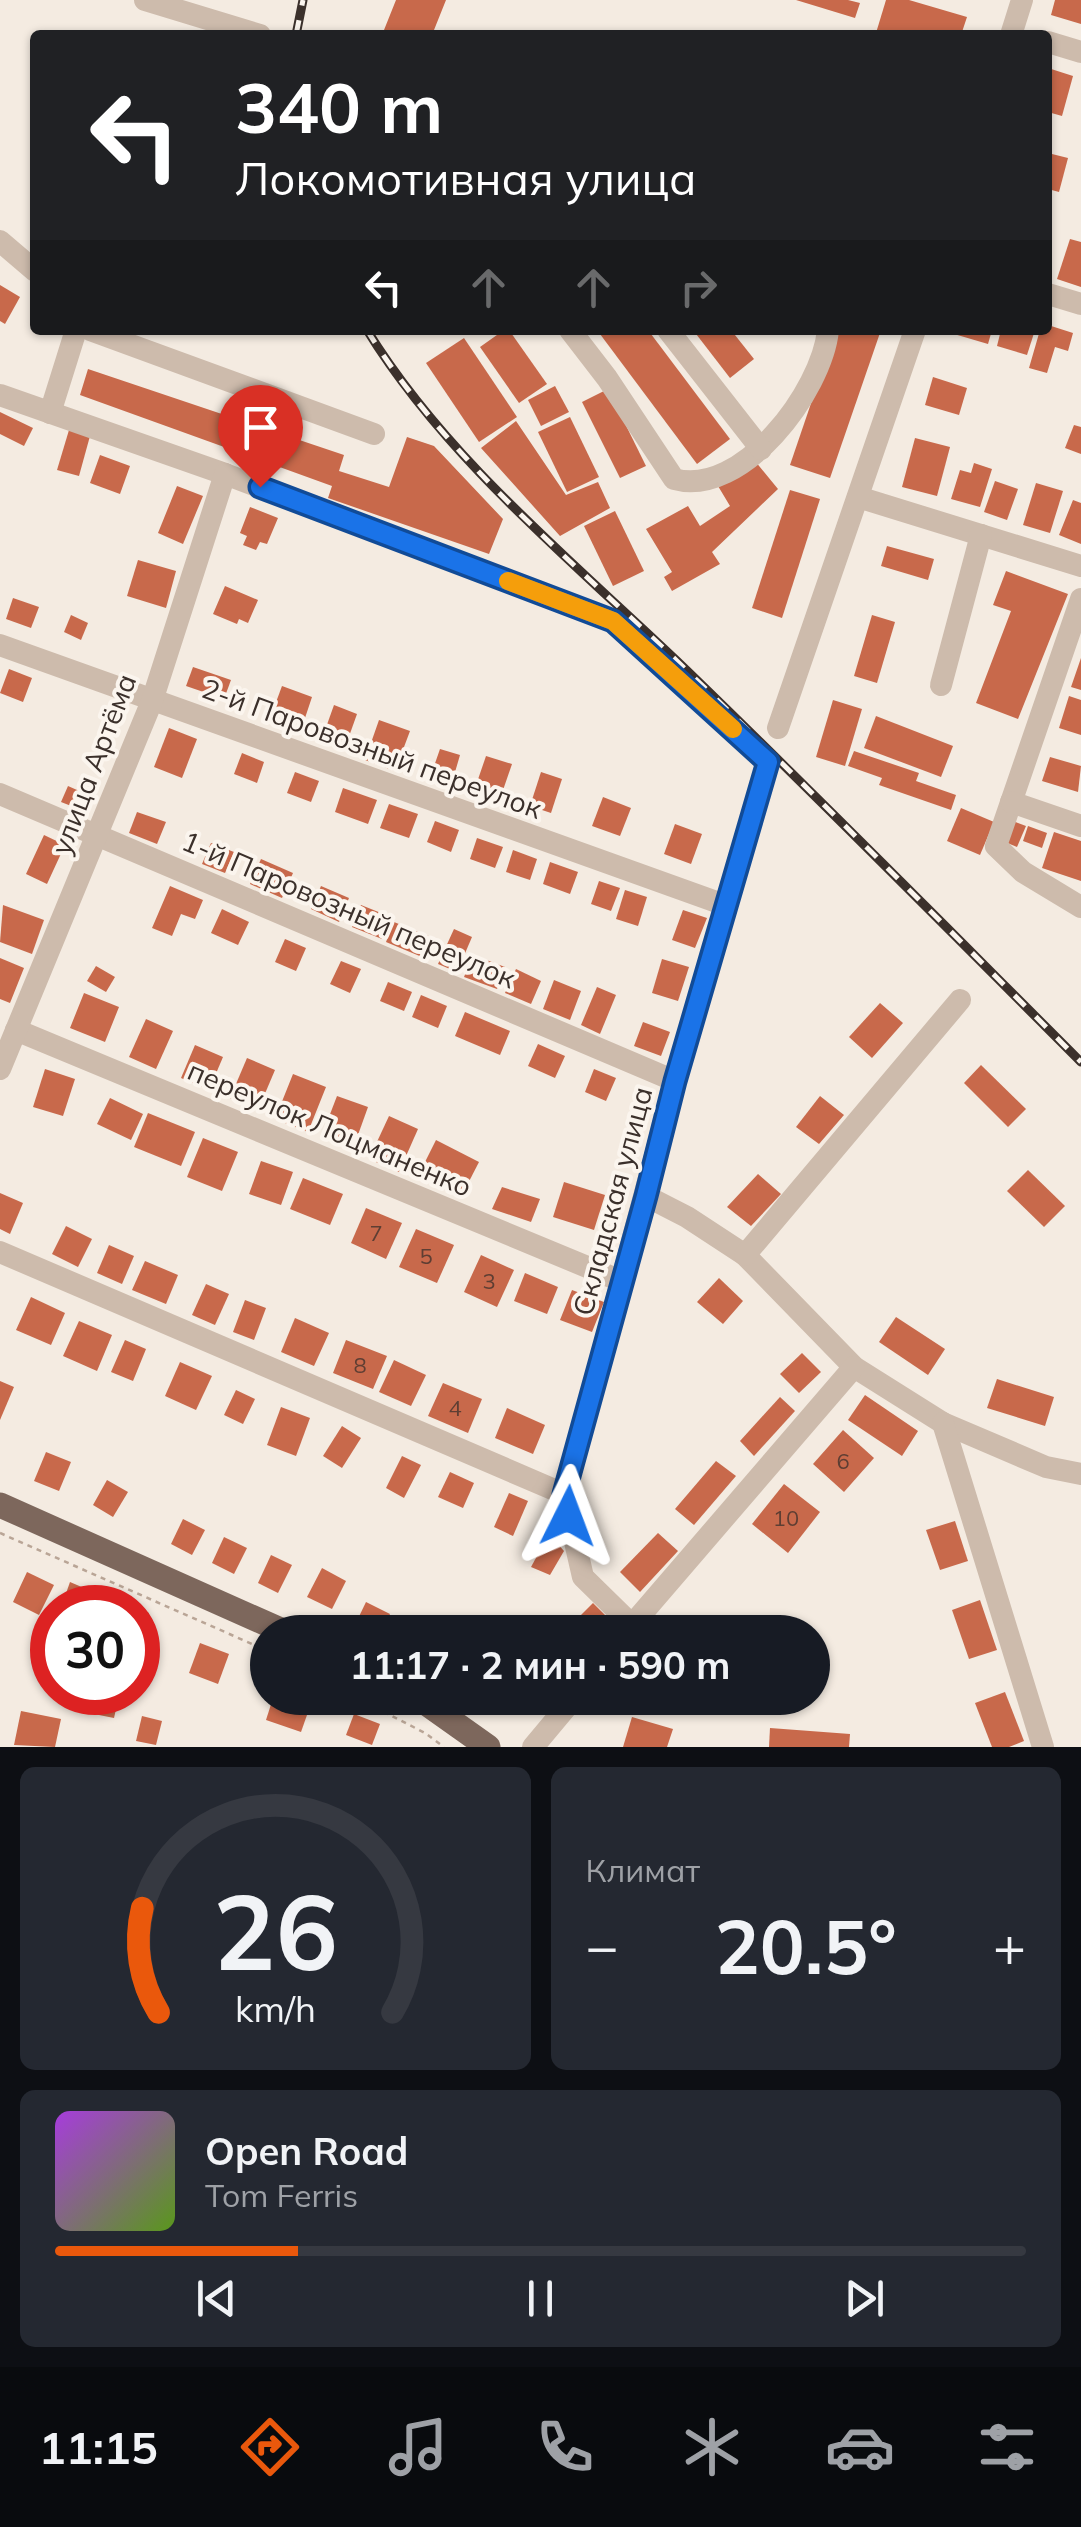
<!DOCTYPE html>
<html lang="ru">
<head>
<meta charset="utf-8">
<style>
  :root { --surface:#171b24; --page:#242831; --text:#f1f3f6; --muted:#9ea1a6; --line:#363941; --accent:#ea580c }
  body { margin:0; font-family:Mulish,sans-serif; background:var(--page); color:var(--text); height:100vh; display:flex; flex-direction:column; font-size:38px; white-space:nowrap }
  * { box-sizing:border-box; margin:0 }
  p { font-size:32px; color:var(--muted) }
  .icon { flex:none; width:55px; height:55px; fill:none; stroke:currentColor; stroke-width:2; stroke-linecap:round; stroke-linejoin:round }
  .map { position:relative; height:1747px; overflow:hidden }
  .drawer { display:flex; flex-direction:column; gap:20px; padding:20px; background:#0d0f14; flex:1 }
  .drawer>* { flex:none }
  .hud { position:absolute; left:30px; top:30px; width:1022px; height:305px; border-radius:10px; box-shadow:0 2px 8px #0004; background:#202124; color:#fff; overflow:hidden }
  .speed { position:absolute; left:30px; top:1585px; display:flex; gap:20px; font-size:50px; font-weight:700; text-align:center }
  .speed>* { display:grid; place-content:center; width:130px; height:130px; border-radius:50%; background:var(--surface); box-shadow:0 2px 8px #0004; line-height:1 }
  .speed .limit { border:15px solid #d22; background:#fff; color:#111 }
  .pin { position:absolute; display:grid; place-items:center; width:85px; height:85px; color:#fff; margin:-102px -42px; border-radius:50% 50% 50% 0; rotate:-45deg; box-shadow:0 0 10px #0007 }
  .pin .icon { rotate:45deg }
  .me { position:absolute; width:110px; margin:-55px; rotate:3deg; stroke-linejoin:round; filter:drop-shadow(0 0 8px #0008) }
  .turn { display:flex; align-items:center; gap:35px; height:210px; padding:0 40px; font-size:45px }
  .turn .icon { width:130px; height:130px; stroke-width:2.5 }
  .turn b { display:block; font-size:70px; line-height:85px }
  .lanes { display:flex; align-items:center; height:95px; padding:0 40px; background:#0003; justify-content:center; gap:50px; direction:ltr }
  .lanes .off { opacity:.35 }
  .big { font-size:75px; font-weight:700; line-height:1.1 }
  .drawer .widget { flex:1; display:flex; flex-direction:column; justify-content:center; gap:15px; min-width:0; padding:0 35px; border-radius:15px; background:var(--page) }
  .drawer .dial { align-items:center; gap:0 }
  .dial svg { height:260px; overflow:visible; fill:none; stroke:var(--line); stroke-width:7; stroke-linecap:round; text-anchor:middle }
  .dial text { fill:var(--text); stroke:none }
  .song { display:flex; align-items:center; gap:30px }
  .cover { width:120px; height:120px; border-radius:15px; background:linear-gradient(135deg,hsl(280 70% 55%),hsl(90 70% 35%)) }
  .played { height:10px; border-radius:5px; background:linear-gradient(90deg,var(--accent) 25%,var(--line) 25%) }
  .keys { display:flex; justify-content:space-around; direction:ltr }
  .heat { display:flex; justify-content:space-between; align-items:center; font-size:55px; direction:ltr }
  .drawer .tiles { flex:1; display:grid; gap:20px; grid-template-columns:1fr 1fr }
  .widget:last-child { grid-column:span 2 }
  .trip { position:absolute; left:250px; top:1615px; width:580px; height:100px; border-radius:50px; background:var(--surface); box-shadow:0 2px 8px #0004; font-weight:700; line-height:100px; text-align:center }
  .tab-bar { display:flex; height:160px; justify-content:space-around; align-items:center; background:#090b0e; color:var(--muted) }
  .tab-bar .icon { width:70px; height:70px }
  .tab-bar .on { color:var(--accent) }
  .tab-bar b { font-size:45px; color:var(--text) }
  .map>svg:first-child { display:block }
  .building { fill:#c8694b }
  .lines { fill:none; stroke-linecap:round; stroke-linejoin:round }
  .path { stroke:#b9a596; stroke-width:2.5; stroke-dasharray:5 5; stroke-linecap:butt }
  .minor { stroke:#cdbbac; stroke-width:22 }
  .major { stroke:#7d675c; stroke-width:25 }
  .rail-casing { stroke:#3b302b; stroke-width:9 }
  .rail { stroke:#fbf5ee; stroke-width:5; stroke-dasharray:15; stroke-linecap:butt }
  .route-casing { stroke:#114b97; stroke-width:25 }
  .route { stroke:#1a73e8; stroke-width:18 }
  .slow { stroke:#f59e0b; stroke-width:18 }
  .labels { text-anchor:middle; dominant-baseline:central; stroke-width:8; stroke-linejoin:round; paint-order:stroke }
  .number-label { font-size:22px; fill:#5e3e33 }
  .street-label { font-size:28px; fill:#3b302b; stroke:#fbf5ee }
</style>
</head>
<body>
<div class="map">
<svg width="1081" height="1747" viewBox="0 0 1081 1747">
  <rect width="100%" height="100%" fill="#f4ebe1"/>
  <!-- building -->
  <g class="building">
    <polygon points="396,0 446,0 432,35 382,35"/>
    <polygon points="796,0 848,0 860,3 855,18"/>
    <polygon points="886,0 909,0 967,17 961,35 876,33"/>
    <polygon points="1055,0 1081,0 1081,24 1051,15"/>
    <polygon points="1048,68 1073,76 1062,116 1048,112"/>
    <polygon points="1048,153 1068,158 1059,192 1048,189"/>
    <polygon points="1070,239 1081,242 1081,287 1057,279"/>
    <polygon points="0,285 20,297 5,324 0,321"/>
    <polygon points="1048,325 1073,333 1068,351 1055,347 1047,373 1029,368 1040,330 1048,330"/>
    <polygon points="504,330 509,330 547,384 519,403 480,347"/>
    <polygon points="597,330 648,330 730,439 697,464"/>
    <polygon points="693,330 731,330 754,359 730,378"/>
    <polygon points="836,330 881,330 830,478 790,465"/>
    <polygon points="955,330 992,330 988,344 954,334"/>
    <polygon points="1001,330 1035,330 1027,355 997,346"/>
    <polygon points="464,338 517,417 479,442 426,363"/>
    <polygon points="88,369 344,455 339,471 389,487 407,437 434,446 503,519 489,554 328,498 332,486 80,395"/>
    <polygon points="933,377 967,388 959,415 925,405"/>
    <polygon points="555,386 569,412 541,426 528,400"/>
    <polygon points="608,389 646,466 620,478 582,402"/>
    <polygon points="0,412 33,428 24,446 0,434"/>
    <polygon points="570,417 599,477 567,492 538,432"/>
    <polygon points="516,421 566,495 598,482 610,508 560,536 481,448"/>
    <polygon points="1074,425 1081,427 1081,454 1065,448"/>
    <polygon points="69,430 90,436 79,476 57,470"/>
    <polygon points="915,438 950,447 937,496 902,487"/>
    <polygon points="100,455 130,466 120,494 90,483"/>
    <polygon points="755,461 778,489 712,552 720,564 672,591 664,577 672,572 646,529 688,506 700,526 730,506 718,486"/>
    <polygon points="974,463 992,469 980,507 951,499 960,470 971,473"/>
    <polygon points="995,481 1018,489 1007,520 984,512"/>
    <polygon points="1036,483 1063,491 1050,533 1023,525"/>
    <polygon points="177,486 203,496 183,544 158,533"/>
    <polygon points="790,490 820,499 782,618 752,608"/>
    <polygon points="1073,500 1081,503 1081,544 1059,535"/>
    <polygon points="250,507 278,518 267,544 260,542 256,550 243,545 247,536 240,533"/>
    <polygon points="615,511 644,571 613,586 584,526"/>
    <polygon points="887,546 934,559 928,580 881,566"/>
    <polygon points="138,560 176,571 166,608 127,596"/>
    <polygon points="1006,571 1068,594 1018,719 976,703 1011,611 993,605"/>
    <polygon points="225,586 258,600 248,623 239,619 237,624 213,614"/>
    <polygon points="13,598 39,607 31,628 6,619"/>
    <polygon points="71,615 88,623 81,640 64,632"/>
    <polygon points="872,615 895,622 877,683 854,676"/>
    <polygon points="1081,658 1081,690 1071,687"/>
    <polygon points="193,667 231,680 224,699 186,686"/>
    <polygon points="9,669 32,678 23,702 0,693"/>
    <polygon points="282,686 312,697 303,724 272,713"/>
    <polygon points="1069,696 1081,700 1081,735 1059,728"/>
    <polygon points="833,700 862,709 845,766 816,757"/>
    <polygon points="334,705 357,714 347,742 324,733"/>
    <polygon points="876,716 953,746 941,777 864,748"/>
    <polygon points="379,720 410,731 395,771 365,760"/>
    <polygon points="169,728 197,739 182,778 154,767"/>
    <polygon points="440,749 460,755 453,779 432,772"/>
    <polygon points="854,751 919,773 916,781 956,795 951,810 879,785 882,778 848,766"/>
    <polygon points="242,753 264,762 257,783 234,774"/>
    <polygon points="486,756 512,764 501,796 475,788"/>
    <polygon points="1050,757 1081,766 1078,792 1042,781"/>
    <polygon points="295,772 319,781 311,802 287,793"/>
    <polygon points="541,772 562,779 551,813 530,806"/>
    <polygon points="68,786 86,794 79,809 61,802"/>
    <polygon points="343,788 377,800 368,824 335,812"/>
    <polygon points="603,797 631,808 620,836 592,826"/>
    <polygon points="389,804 418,814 409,838 380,828"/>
    <polygon points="961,808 994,822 980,855 947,841"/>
    <polygon points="137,812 166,822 157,844 129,833"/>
    <polygon points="435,821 459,830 451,852 427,842"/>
    <polygon points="1013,821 1026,826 1017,847 1005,842"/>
    <polygon points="675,824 702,834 691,864 664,854"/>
    <polygon points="1028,826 1047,833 1042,848 1023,841"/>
    <polygon points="1054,832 1081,841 1081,881 1042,868"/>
    <polygon points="44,835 65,845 47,884 26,874"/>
    <polygon points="477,838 503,847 495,868 470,859"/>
    <polygon points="211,843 234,852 225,873 202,864"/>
    <polygon points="513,850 537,859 530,880 506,872"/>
    <polygon points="261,859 293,873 282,898 250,884"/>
    <polygon points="550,862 578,872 570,894 543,884"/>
    <polygon points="599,881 620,888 611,911 591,904"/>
    <polygon points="170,886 203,900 195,919 181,914 172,936 152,928"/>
    <polygon points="321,886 349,898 339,922 311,909"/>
    <polygon points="625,890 647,897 638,926 616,919"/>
    <polygon points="3,905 44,920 32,954 0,942"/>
    <polygon points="361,905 391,917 382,939 352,927"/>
    <polygon points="222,909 249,922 238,945 211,933"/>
    <polygon points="683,910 707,918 695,948 672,940"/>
    <polygon points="394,922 431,937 422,957 386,942"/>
    <polygon points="454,929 472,937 457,972 438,964"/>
    <polygon points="285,939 306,948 296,971 275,962"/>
    <polygon points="473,955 505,967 497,989 464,977"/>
    <polygon points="0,958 24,968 10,1003 0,999"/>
    <polygon points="662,959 689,967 678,1001 652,993"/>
    <polygon points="341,961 361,969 350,993 330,984"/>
    <polygon points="96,966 115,977 106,992 87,981"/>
    <polygon points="516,969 541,981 531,1004 505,993"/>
    <polygon points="554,980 581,991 570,1020 543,1009"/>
    <polygon points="388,982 412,992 404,1011 380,1001"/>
    <polygon points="597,987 616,995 600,1034 581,1025"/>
    <polygon points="84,993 119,1007 105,1042 70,1028"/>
    <polygon points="421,995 447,1006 438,1028 412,1017"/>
    <polygon points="880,1003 903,1023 872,1058 849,1037"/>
    <polygon points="465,1012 510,1031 500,1055 455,1036"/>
    <polygon points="146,1019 173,1031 156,1069 129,1057"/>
    <polygon points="643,1022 670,1032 661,1056 634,1046"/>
    <polygon points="538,1044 565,1056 555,1078 528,1066"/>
    <polygon points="195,1045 223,1057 209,1090 181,1078"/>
    <polygon points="247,1058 275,1070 258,1110 230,1098"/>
    <polygon points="981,1065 1026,1109 1008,1127 964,1083"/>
    <polygon points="45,1069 75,1079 63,1116 33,1107"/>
    <polygon points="594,1069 616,1078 606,1101 585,1092"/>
    <polygon points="293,1074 326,1087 308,1132 275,1119"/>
    <polygon points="337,1096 368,1107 354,1146 322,1135"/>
    <polygon points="820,1096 844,1115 819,1144 796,1127"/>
    <polygon points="110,1098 143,1114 131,1140 97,1124"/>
    <polygon points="148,1113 195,1132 181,1166 134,1147"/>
    <polygon points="389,1116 418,1129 399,1172 369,1159"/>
    <polygon points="203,1138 238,1152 222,1191 187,1177"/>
    <polygon points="436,1140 479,1162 461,1197 418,1176"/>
    <polygon points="261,1161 293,1172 281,1205 249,1194"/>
    <polygon points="1028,1170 1065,1206 1044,1227 1007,1191"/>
    <polygon points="758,1174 781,1194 751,1226 727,1207"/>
    <polygon points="303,1178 343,1194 330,1225 290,1209"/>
    <polygon points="564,1182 605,1195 594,1230 553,1217"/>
    <polygon points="502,1187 540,1199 531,1222 492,1209"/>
    <polygon points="0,1193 23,1203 10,1234 0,1229"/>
    <polygon points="366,1208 402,1223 386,1259 351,1243"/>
    <polygon points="66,1226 92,1239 78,1267 52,1254"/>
    <polygon points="416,1229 454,1245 437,1283 399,1267"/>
    <polygon points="109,1245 134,1256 122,1284 97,1273"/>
    <polygon points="481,1255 514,1270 497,1307 464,1292"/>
    <polygon points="145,1261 178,1275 166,1304 132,1290"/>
    <polygon points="525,1273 558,1287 547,1314 514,1301"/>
    <polygon points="719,1278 743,1301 723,1324 697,1302"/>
    <polygon points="206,1284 229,1294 215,1325 192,1315"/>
    <polygon points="572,1290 604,1302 592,1332 560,1320"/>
    <polygon points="31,1297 65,1313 51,1345 16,1330"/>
    <polygon points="245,1300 266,1308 254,1340 233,1332"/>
    <polygon points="896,1317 945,1349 928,1375 879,1342"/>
    <polygon points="295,1318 329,1333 314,1366 281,1352"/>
    <polygon points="79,1321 112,1335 97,1371 63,1356"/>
    <polygon points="125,1340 146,1349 133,1381 111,1372"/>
    <polygon points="346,1340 387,1356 373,1389 333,1373"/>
    <polygon points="802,1353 821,1372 799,1393 780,1374"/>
    <polygon points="394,1360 426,1375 411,1406 379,1392"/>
    <polygon points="180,1362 212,1376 196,1410 165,1396"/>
    <polygon points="997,1379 1054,1397 1045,1426 987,1408"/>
    <polygon points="0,1381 14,1387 0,1420"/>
    <polygon points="443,1383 482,1399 468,1433 428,1416"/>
    <polygon points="236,1390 255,1399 243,1424 224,1415"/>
    <polygon points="865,1395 918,1431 902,1456 848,1420"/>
    <polygon points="780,1397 795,1411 754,1456 740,1441"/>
    <polygon points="281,1407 310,1418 296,1456 267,1445"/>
    <polygon points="507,1408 545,1425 533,1454 495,1438"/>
    <polygon points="342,1426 361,1438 342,1468 323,1456"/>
    <polygon points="843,1430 874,1458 844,1492 813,1464"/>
    <polygon points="46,1452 71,1462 59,1491 34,1481"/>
    <polygon points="402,1456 421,1465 404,1498 386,1488"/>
    <polygon points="716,1461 736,1476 694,1525 675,1509"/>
    <polygon points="450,1472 474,1483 463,1508 438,1497"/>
    <polygon points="107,1480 128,1492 113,1517 93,1505"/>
    <polygon points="784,1484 820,1512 788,1553 752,1524"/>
    <polygon points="509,1493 528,1501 513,1536 494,1527"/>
    <polygon points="183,1519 205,1530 192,1555 171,1544"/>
    <polygon points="955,1521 968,1561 940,1570 926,1530"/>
    <polygon points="658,1533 678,1551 640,1592 620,1572"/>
    <polygon points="549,1534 564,1551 550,1575 531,1567"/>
    <polygon points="224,1537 247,1548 234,1574 212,1563"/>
    <polygon points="271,1555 292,1565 278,1593 258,1583"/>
    <polygon points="322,1568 346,1581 332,1609 307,1597"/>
    <polygon points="27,1572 54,1585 39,1615 13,1602"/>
    <polygon points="70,1582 91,1591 85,1608 63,1602"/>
    <polygon points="980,1600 997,1650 969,1659 952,1610"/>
    <polygon points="366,1602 390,1614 381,1632 353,1629"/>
    <polygon points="593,1603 617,1627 611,1632 564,1632"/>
    <polygon points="138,1608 149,1613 138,1640"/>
    <polygon points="670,1619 686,1632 659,1632"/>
    <polygon points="200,1643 229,1654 218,1684 189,1673"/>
    <polygon points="94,1692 120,1692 114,1718 89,1713"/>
    <polygon points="1005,1692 1024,1741 1009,1747 992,1747 975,1703"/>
    <polygon points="273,1698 313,1698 301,1732 266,1720"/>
    <polygon points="491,1698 524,1698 518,1711"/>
    <polygon points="21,1711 61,1719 55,1747 14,1745"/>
    <polygon points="354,1714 380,1724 372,1745 346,1735"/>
    <polygon points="142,1716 162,1721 156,1745 136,1741"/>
    <polygon points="632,1717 673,1729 667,1747 623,1747"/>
    <polygon points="770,1728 850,1734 849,1747 769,1747"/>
  </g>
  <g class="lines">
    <!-- path -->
    <g class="path">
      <polyline points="0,1533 268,1651"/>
      <polyline points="357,1698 425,1733 444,1747"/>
    </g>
    <!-- minor -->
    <g class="minor">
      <polyline points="145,0 260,35"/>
      <polyline points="1011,35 1022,0"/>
      <polyline points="1048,42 1081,52"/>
      <polyline points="0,241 35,271"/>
      <polyline points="1048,294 1081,304"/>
      <polyline points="90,330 374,434"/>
      <path d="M570 330 607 378 674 479C742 498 822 391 828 330"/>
      <polyline points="668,330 761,449"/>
      <polyline points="0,395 225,474 613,621 768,761 675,1081 564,1494 583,1577 632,1625"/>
      <polyline points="50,413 76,330"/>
      <polyline points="858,497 1081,566"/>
      <polyline points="1081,599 996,846 1023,872 1081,907"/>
      <polyline points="0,645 725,905"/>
      <polyline points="941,685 981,535"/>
      <polyline points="778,728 915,330"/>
      <polyline points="0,794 675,1081"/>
      <polyline points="1011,802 1081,826"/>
      <polyline points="16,1030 621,1281"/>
      <polyline points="0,1069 152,701 225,474"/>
      <polyline points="646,1196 687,1217 745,1255 854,1367 943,1423 1046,1467 1081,1474"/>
      <polyline points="0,1252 564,1494"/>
      <polyline points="745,1255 960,1000"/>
      <polyline points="943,1423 1043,1747"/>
      <polyline points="626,1632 854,1367"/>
      <polyline points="533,1747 574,1698"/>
    </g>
    <!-- major -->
    <g class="major">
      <polyline points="0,1505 285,1632"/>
      <polyline points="419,1698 488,1747"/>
    </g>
    <!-- rail casing -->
    <g class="rail-casing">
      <g id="rail">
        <polyline points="296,35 303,0"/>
        <path d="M367 330C445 457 570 559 677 661 814 793 947 928 1081 1062"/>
      </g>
    </g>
    <!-- rail -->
    <use href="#rail" class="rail"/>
  </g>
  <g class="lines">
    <!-- route casing -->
    <g class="route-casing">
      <polyline id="route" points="260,487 613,621 768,762 675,1081 646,1196 564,1494 568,1516"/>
    </g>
    <!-- route -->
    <use href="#route" class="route"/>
    <!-- slow -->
    <polyline class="slow" points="508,581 613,621 733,729"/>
  </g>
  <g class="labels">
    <!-- number labels -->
    <g class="number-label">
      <text x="376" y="1233">7</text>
      <text x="426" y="1256">5</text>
      <text x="489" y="1281">3</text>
      <text x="360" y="1365">8</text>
      <text x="455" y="1408">4</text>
      <text x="843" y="1461">6</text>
      <text x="786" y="1518">10</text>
    </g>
    <!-- street labels -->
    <g class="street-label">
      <text transform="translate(372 748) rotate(20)">2-й Паровозный переулок</text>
      <text transform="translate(93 764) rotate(-69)">улица Артёма</text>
      <text transform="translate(349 909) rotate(23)">1-й Паровозный переулок</text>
      <text transform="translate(330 1128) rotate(23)">переулок Лоцманенко</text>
      <text transform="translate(612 1201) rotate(-75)">Складская улица</text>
    </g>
  </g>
</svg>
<div class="speed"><div class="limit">30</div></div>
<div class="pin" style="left:260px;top:487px;background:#d93025"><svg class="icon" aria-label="arrive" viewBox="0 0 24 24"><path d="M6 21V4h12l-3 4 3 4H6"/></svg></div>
<svg class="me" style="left:568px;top:1516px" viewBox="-20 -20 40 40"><path d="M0-17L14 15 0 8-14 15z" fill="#1a73e8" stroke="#fff" stroke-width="4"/></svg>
<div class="trip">11:17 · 2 мин · 590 m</div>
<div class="hud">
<div class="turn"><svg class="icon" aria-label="left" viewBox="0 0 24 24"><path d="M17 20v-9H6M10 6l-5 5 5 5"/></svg><div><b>340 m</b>Локомотивная улица</div></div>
<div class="lanes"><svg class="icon" aria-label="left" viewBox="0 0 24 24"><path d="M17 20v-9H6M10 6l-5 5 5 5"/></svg><svg class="icon off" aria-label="ahead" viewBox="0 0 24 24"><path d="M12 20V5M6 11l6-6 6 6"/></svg><svg class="icon off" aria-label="ahead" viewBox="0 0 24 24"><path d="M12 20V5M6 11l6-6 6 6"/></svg><svg class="icon off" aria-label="right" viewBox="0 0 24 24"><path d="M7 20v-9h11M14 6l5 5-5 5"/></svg></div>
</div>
</div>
<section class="drawer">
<div class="tiles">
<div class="widget dial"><svg viewBox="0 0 100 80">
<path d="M14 69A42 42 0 1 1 86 69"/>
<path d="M14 69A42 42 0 0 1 9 37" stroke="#ea580c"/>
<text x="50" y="56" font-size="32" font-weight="700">26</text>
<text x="50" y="72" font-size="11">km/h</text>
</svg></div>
<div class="widget"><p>Климат</p>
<div class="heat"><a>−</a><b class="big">20.5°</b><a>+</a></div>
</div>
<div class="widget">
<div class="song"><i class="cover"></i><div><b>Open Road</b><p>Tom Ferris</p></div></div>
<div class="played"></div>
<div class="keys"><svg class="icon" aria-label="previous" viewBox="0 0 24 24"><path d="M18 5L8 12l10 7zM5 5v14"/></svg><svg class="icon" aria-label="pause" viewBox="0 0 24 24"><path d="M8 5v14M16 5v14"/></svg><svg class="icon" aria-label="next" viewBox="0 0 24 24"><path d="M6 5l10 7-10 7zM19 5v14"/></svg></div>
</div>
</div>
</section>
<nav class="tab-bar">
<b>11:15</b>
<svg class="icon on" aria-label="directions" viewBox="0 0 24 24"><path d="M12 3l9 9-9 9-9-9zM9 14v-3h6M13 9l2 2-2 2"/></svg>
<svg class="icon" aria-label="music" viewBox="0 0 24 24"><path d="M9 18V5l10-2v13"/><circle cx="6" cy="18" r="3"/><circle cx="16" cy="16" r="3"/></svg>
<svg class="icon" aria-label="phone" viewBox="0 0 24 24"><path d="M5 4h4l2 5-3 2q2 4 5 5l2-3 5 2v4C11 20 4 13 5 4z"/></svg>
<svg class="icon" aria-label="climate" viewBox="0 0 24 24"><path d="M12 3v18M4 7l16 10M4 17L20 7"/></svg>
<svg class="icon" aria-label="car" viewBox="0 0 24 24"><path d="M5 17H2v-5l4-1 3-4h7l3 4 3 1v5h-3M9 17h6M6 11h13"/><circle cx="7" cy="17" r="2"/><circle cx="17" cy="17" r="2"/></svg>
<svg class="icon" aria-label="filters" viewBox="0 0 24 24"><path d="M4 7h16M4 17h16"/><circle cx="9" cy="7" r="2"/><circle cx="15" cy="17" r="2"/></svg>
</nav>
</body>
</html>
